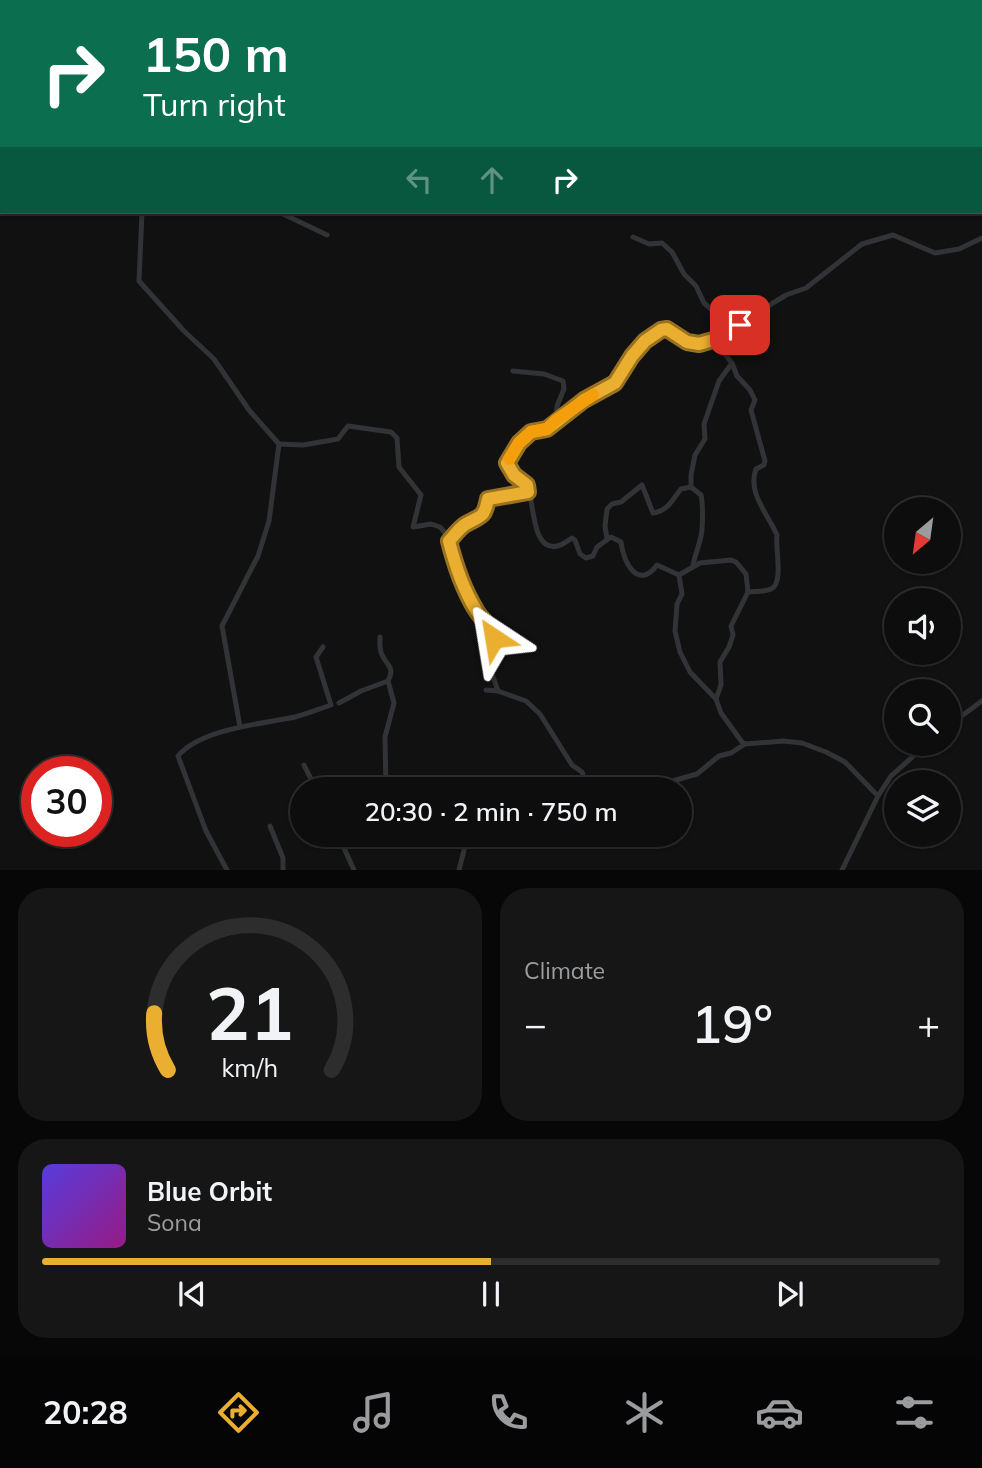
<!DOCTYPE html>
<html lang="en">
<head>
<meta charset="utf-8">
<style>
  :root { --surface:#0d0d0e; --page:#161617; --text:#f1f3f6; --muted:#9a9c9e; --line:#2d2d2e; --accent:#eaaf31 }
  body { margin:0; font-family:Mulish,sans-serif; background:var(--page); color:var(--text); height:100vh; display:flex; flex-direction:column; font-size:26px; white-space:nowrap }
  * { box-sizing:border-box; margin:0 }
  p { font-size:23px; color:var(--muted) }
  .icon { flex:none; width:38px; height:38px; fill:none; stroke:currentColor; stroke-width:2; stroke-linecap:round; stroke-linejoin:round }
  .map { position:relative; height:870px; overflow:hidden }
  .details { display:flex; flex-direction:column; gap:18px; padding:18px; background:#070708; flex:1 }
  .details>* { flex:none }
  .guide { position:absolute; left:0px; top:0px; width:984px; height:214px; box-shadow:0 2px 5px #0004,0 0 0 2px var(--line); background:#0b6e4f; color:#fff; overflow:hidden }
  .needle { width:46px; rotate:209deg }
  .buttons { position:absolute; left:884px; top:497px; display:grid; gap:14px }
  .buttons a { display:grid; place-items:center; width:77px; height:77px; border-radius:50%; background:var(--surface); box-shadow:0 2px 5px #0004,0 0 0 2px var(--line); font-size:35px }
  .speed { position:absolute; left:21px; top:756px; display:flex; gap:14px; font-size:35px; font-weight:700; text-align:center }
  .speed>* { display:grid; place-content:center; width:91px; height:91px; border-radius:50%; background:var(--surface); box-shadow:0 2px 5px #0004,0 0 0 2px var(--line); line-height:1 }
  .speed .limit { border:10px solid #d22; background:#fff; color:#111 }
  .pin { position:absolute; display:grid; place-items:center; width:60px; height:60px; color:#fff; margin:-30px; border-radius:14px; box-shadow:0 4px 10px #0006 }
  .me { position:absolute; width:77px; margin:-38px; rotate:327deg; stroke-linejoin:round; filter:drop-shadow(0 0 5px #0008) }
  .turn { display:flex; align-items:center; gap:24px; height:147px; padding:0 28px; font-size:32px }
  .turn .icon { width:91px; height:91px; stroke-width:2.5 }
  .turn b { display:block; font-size:49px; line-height:60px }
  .lanes { display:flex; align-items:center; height:66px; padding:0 28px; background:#0003; justify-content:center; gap:35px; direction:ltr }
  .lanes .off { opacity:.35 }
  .big { font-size:52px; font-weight:600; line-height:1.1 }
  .details .tile { flex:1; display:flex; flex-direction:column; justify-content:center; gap:10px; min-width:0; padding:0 24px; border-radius:28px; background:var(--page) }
  .details .dial { align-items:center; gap:0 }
  .dial svg { height:182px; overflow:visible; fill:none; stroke:var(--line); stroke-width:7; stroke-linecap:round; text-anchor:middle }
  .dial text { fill:var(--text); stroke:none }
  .song { display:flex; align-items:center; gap:21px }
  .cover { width:84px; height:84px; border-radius:10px; background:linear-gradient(135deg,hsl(250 70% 55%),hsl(310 70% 35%)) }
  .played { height:7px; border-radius:4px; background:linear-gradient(90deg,var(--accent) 50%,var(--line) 50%) }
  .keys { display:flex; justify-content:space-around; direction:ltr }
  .heat { display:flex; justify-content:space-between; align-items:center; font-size:38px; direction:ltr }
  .details .tiles { flex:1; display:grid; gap:18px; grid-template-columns:1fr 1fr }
  .tile:last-child { grid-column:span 2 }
  .trip { position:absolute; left:290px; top:777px; width:402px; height:70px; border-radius:35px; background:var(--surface); box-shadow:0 2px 5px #0004,0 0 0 2px var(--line); font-weight:600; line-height:70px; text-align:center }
  .dock { display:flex; height:112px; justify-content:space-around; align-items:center; background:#050506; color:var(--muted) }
  .dock .icon { width:49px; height:49px }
  .dock .current { color:var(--accent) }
  .dock b { font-size:32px; color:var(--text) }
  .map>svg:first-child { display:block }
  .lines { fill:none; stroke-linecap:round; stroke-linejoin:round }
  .street { stroke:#323337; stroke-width:5 }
  .route-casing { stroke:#987220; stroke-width:18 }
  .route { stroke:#eaaf31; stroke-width:12 }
  .slow { stroke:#f59e0b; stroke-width:12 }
</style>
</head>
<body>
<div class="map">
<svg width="982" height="870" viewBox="0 0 982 870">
  <rect width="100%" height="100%" fill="#111112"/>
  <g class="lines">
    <!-- street -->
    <g class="street">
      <polyline points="196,0 201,2"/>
      <polyline points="266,0 266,2"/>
      <polyline points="75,2 76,0"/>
      <polyline points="221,2 222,0"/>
      <polyline points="142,212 139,281 184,331 214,359 249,410 279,444"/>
      <polyline points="279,212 327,235"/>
      <path d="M633 237 649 244 662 243 672 252 684 274 696 286 704 303 712 310 713 340 732 363 737 376 750 390 755 400 751 410 765 461 764 465 756 469C747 493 768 514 777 535 775 547 784 584 771 589 765 592 755 591 748 592"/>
      <polyline points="513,371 544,374 563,381 564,389 557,406 556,420"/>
      <polyline points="691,487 691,475 695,455 705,439 704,424 719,381 732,363"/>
      <path d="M607 539 605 526 607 509 612 504 621 502 642 485 653 513C668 511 672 500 681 489L691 487 701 495C703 504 703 527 701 536 699 546 695 555 693 565"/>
      <path d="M449 541C454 536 459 528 466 524 482 515 484 518 488 499L528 492"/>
      <polyline points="679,575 700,563 731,560 736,562 746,574 748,592 731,626 733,635 729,647 720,662 721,685 716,699"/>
      <path d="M380 637C380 643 379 649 382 655 388 667 395 667 388 681L394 703 385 737 386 789"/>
      <polyline points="486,690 498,691 526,701 540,714 572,765 582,772 587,789"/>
      <polyline points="339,703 361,691 388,681"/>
      <polyline points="948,726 982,701"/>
      <polyline points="240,727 222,626 258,556 269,521 279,444 303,445 338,439 348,426 391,432 397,438 399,467 421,495 413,527 431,524 440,527 447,535 460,579 469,592 474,607 493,632 494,638 487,659 498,691"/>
      <polyline points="304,765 316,789"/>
      <polyline points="617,789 640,785 648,788 697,774 719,756 731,753 745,744"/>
      <path d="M878 796 845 762 826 752 802 743 783 741 745 744 742 742 721 713 716 699 690 672 680 652 675 631 677 604 682 594 679 575 657 565C638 591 623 562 621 542L611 537 597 547 593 556 586 558 580 554 575 540 572 538C567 541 563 545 557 546 530 552 535 497 526 483 521 476 514 474 507 463L519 443 531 432 547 429 584 400 615 383 632 356 645 341 661 329 672 331 687 342 699 344 713 340 786 295 806 288 862 244 893 235 935 253 959 249 982 238"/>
      <polyline points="270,826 283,858 283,870"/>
      <polyline points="338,835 354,870"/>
      <path d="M478 835C496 842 524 853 537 835"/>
      <path d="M227 870 206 831 178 756C201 729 260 724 295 717 307 714 319 709 331 705L316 657 323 647"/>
      <polyline points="459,870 465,846 472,835"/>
      <polyline points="842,870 878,796 891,776 927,744"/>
    </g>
  </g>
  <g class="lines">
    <!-- route casing -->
    <g class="route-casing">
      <path id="route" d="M494 638C492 627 481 619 476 610 463 589 455 565 449 541 454 536 459 528 466 524 482 515 484 518 488 499L528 492 527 485 514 475 507 463 519 443 531 432 547 429 584 400 615 383 632 356 645 341 661 330 667 329 687 342 699 344 713 340 740 325"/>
    </g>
    <!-- route -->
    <use href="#route" class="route"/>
    <!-- slow -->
    <polyline class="slow" points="509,459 519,443 531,432 547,429 556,420 593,395"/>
  </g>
</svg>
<div class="buttons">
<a><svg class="needle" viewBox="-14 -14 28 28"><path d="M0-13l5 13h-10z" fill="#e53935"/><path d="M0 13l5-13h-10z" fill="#9a9c9e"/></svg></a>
<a><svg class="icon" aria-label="sound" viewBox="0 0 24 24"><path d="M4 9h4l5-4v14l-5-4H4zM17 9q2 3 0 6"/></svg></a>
<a><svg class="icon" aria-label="search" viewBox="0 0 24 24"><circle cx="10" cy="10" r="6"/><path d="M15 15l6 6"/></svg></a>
<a><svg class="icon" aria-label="layers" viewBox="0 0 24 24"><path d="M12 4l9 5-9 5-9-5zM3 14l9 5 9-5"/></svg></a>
</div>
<div class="speed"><div class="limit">30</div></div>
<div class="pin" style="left:740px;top:325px;background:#d93025"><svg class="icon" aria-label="arrive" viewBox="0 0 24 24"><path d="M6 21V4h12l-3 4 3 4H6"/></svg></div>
<svg class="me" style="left:494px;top:638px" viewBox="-20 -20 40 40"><path d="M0-17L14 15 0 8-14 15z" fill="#eaaf31" stroke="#fff" stroke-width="4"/></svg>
<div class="trip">20:30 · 2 min · 750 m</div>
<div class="guide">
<div class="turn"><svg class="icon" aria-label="right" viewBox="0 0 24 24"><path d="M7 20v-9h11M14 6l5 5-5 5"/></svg><div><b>150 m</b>Turn right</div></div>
<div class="lanes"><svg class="icon off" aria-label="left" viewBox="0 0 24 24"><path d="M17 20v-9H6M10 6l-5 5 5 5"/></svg><svg class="icon off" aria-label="ahead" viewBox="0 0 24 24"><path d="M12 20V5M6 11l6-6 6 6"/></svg><svg class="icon" aria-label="right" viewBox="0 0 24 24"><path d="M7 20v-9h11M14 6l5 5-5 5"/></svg></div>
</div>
</div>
<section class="details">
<div class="tiles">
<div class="tile dial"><svg viewBox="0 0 100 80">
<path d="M14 69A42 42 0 1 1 86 69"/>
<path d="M14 69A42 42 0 0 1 8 44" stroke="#eaaf31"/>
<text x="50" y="56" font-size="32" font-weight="700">21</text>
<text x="50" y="72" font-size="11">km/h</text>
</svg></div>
<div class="tile"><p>Climate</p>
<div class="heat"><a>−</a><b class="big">19°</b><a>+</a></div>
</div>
<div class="tile">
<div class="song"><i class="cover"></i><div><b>Blue Orbit</b><p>Sona</p></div></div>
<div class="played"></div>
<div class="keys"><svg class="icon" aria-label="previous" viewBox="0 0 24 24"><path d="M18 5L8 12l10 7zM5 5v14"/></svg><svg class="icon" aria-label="pause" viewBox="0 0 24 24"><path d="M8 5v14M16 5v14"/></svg><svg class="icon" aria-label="next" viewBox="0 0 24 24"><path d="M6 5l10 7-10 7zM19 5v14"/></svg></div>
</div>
</div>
</section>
<nav class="dock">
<b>20:28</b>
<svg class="icon current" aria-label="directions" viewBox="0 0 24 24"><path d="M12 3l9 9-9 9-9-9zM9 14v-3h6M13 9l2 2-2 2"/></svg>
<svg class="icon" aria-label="music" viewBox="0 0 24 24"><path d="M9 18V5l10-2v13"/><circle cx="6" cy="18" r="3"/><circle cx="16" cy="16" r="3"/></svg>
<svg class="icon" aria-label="phone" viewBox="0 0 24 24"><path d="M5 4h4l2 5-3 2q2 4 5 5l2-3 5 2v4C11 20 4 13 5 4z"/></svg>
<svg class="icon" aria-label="climate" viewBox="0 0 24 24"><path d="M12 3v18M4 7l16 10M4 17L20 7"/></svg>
<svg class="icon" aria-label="car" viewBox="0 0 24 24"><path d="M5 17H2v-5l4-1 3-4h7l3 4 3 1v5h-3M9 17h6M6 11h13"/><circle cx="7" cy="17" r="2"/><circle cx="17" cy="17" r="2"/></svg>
<svg class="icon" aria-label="filters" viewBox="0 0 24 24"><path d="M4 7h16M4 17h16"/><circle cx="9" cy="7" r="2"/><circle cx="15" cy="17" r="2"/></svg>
</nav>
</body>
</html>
